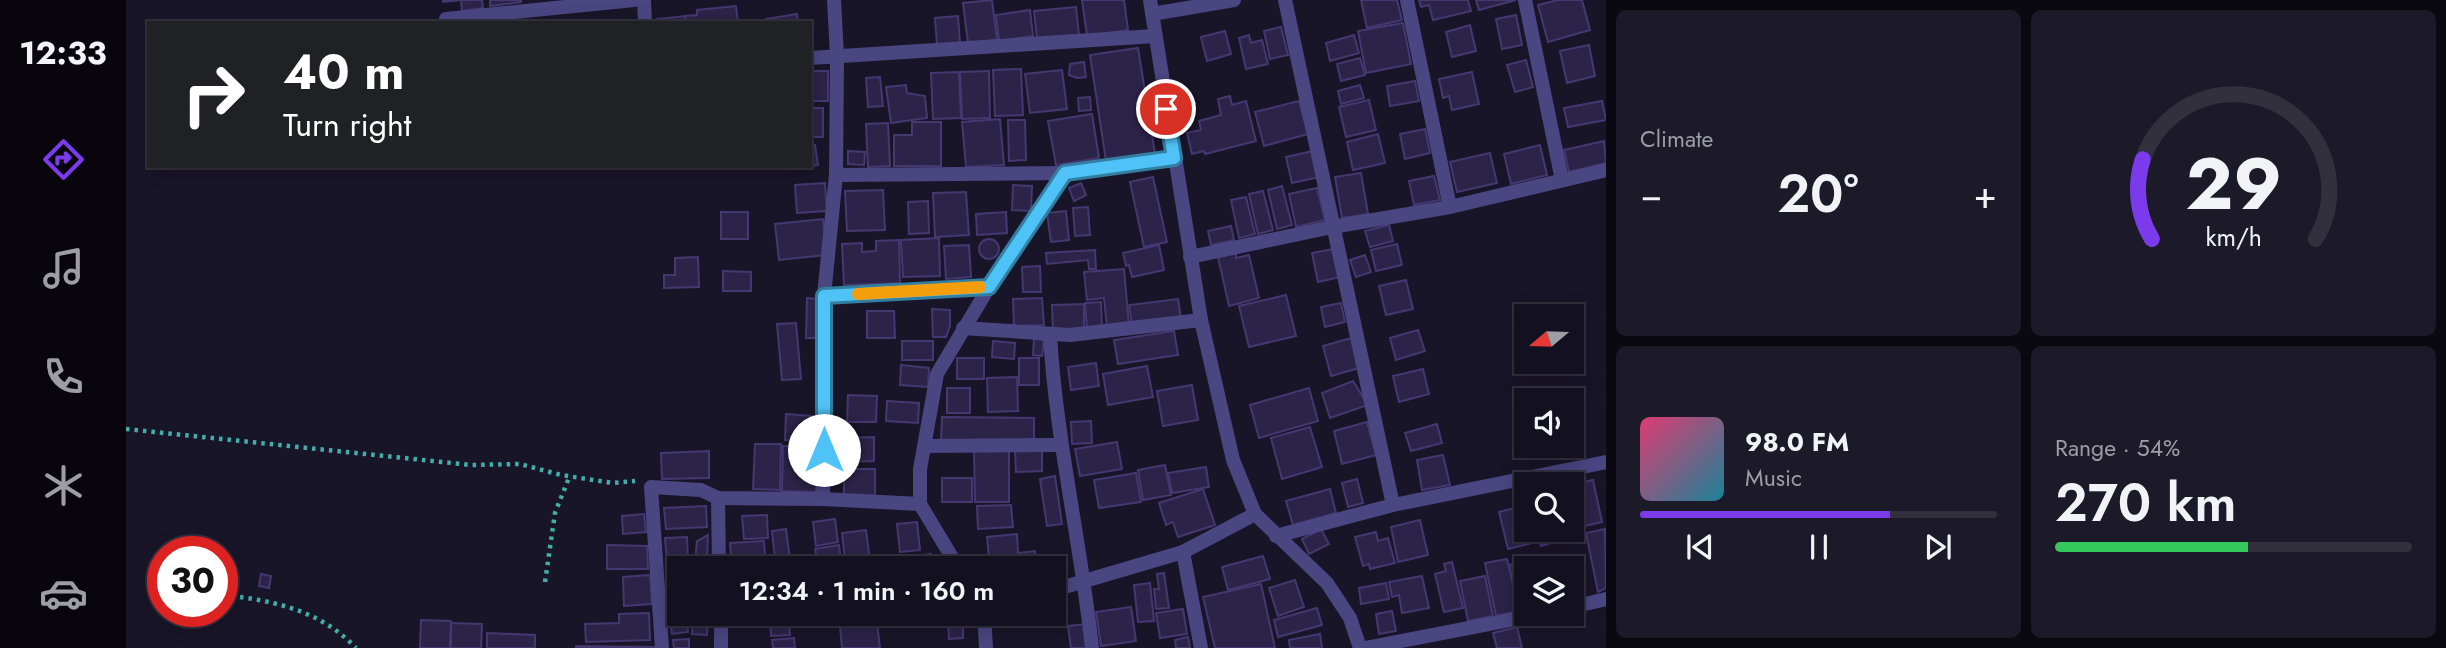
<!DOCTYPE html>
<html lang="en">
<head>
<meta charset="utf-8">
<style>
  :root { --surface:#13101f; --page:#1c1928; --text:#f1f3f6; --muted:#9d9da4; --line:#32303d; --accent:#7c3aed }
  body { margin:0; font-family:Jost,sans-serif; background:var(--page); color:var(--text); height:100vh; display:flex; flex-direction:column; font-size:26px; white-space:nowrap }
  * { box-sizing:border-box; margin:0 }
  p { font-size:23px; color:var(--muted) }
  .icon { flex:none; width:38px; height:38px; fill:none; stroke:currentColor; stroke-width:2; stroke-linecap:round; stroke-linejoin:round }
  .map { position:relative; flex:1; overflow:hidden }
  .sheet { display:flex; flex-direction:column; gap:10px; padding:10px; background:#0a0911; width:840px }
  .sheet>* { flex:none }
  .guide { position:absolute; left:21px; top:21px; width:665px; height:147px; border-radius:0px; box-shadow:0 4px 18px #0003,0 0 0 2px var(--line); background:#202124; color:#fff; overflow:hidden }
  .needle { width:46px; rotate:251deg }
  .buttons { position:absolute; left:1388px; top:304px; display:grid; gap:14px }
  .buttons a { display:grid; place-items:center; width:70px; height:70px; border-radius:0px; background:var(--surface); box-shadow:0 4px 18px #0003,0 0 0 2px var(--line); font-size:35px }
  .speed { position:absolute; left:21px; top:536px; display:flex; gap:14px; font-size:35px; font-weight:700; text-align:center }
  .speed>* { display:grid; place-content:center; width:91px; height:91px; border-radius:50%; background:var(--surface); box-shadow:0 4px 18px #0003,0 0 0 2px var(--line); line-height:1 }
  .speed .limit { border:10px solid #d22; background:#fff; color:#111 }
  .pin { position:absolute; display:grid; place-items:center; width:60px; height:60px; color:#fff; margin:-30px; border:4px solid #fff; border-radius:50%; box-shadow:0 2px 7px #0007 }
  .me { position:absolute; width:77px; margin:-38px; rotate:0deg; stroke-linejoin:round; filter:drop-shadow(0 0 5px #0008) }
  .turn { display:flex; align-items:center; gap:24px; height:147px; padding:0 21px; font-size:32px }
  .turn .icon { width:91px; height:91px; stroke-width:2.5 }
  .turn b { display:block; font-size:49px; line-height:60px }
  .big { font-size:52px; font-weight:600; line-height:1.1 }
  .sheet .tile { flex:1; display:flex; flex-direction:column; justify-content:center; gap:10px; min-width:0; padding:0 24px; border-radius:10px; background:var(--page) }
  .sheet .dial { align-items:center; gap:0 }
  .dial svg { height:182px; overflow:visible; fill:none; stroke:var(--line); stroke-width:7; stroke-linecap:round; text-anchor:middle }
  .dial text { fill:var(--text); stroke:none }
  .song { display:flex; align-items:center; gap:21px }
  .cover { width:84px; height:84px; border-radius:10px; background:linear-gradient(135deg,hsl(340 70% 55%),hsl(190 70% 35%)) }
  .played { height:7px; border-radius:4px; background:linear-gradient(90deg,var(--accent) 70%,var(--line) 70%) }
  .keys { display:flex; justify-content:space-around; direction:ltr }
  .heat { display:flex; justify-content:space-between; align-items:center; font-size:38px; direction:ltr }
  .charge { height:10px; border-radius:5px; background:linear-gradient(90deg,#34c759 54%,var(--line) 0) }
  .sheet .tiles { flex:1; display:grid; gap:10px; grid-template-columns:repeat(2,1fr) }
  .trip { position:absolute; left:541px; top:556px; width:399px; height:70px; border-radius:0px; background:var(--surface); box-shadow:0 4px 18px #0003,0 0 0 2px var(--line); font-weight:600; line-height:70px; text-align:center }
  main { display:flex; flex:1; min-height:0 }
  .tab-bar { display:flex; flex-direction:column; width:126px; justify-content:space-around; align-items:center; background:#08060c; color:var(--muted) }
  .tab-bar .icon { width:49px; height:49px }
  .tab-bar .active { color:var(--accent) }
  .tab-bar b { font-size:32px; color:var(--text) }
  .map>svg:first-child { display:block }
  .building { fill:#2c2348; stroke:#453871; stroke-width:2 }
  .lines { fill:none; stroke-linecap:round; stroke-linejoin:round }
  .path { stroke:#42aeaa; stroke-width:4.5; stroke-dasharray:3.5 5; stroke-linecap:butt }
  .minor { stroke:#4a4682; stroke-width:14 }
  .tertiary { stroke:#4a4682; stroke-width:14 }
  .route-casing { stroke:#337fa1; stroke-width:18 }
  .route { stroke:#4fc3f7; stroke-width:12 }
  .slow { stroke:#f59e0b; stroke-width:12 }
</style>
</head>
<body>
<main>
<nav class="tab-bar">
<b>12:33</b>
<svg class="icon active" aria-label="directions" viewBox="0 0 24 24"><path d="M12 3l9 9-9 9-9-9zM9 14v-3h6M13 9l2 2-2 2"/></svg>
<svg class="icon" aria-label="music" viewBox="0 0 24 24"><path d="M9 18V5l10-2v13"/><circle cx="6" cy="18" r="3"/><circle cx="16" cy="16" r="3"/></svg>
<svg class="icon" aria-label="phone" viewBox="0 0 24 24"><path d="M5 4h4l2 5-3 2q2 4 5 5l2-3 5 2v4C11 20 4 13 5 4z"/></svg>
<svg class="icon" aria-label="climate" viewBox="0 0 24 24"><path d="M12 3v18M4 7l16 10M4 17L20 7"/></svg>
<svg class="icon" aria-label="car" viewBox="0 0 24 24"><path d="M5 17H2v-5l4-1 3-4h7l3 4 3 1v5h-3M9 17h6M6 11h13"/><circle cx="7" cy="17" r="2"/><circle cx="17" cy="17" r="2"/></svg>
</nav>
<div class="map">
<svg width="1480" height="648" viewBox="0 0 1480 648">
  <rect width="100%" height="100%" fill="#191529"/>
  <!-- building -->
  <g class="building">
    <polygon points="317,0 356,0 357,8 336,11 335,0 317,2"/>
    <polygon points="364,0 395,0 395,2 364,6"/>
    <polygon points="866,0 871,40 842,43 837,3"/>
    <polygon points="956,0 998,0 1002,30 961,36"/>
    <polygon points="1235,0 1271,0 1276,20 1241,28"/>
    <polygon points="1293,0 1342,0 1345,11 1307,20 1303,5 1295,7"/>
    <polygon points="1350,0 1390,0 1353,10"/>
    <polygon points="1432,0 1456,0 1464,30 1422,42 1412,5"/>
    <polygon points="610,6 612,23 560,23 559,16 571,15 571,10"/>
    <polygon points="950,7 953,35 911,39 908,11"/>
    <polygon points="904,10 907,36 873,41 870,15"/>
    <polygon points="671,14 672,23 641,23 640,19"/>
    <polygon points="1390,15 1396,45 1376,49 1370,19"/>
    <polygon points="559,16 560,23 532,23 531,19"/>
    <polygon points="832,16 834,43 811,45 809,18"/>
    <polygon points="1277,23 1285,64 1240,73 1232,31"/>
    <polygon points="1344,25 1350,51 1326,57 1320,32"/>
    <polygon points="1155,27 1162,55 1144,59 1138,31"/>
    <polygon points="1099,31 1105,54 1081,61 1075,37"/>
    <polygon points="1123,35 1125,43 1136,40 1142,64 1120,69 1113,38"/>
    <polygon points="1228,35 1233,53 1204,61 1200,43"/>
    <polygon points="1463,45 1469,76 1441,83 1434,51"/>
    <polygon points="1012,48 1029,154 980,161 964,55"/>
    <polygon points="1234,58 1239,75 1215,81 1211,64"/>
    <polygon points="1400,60 1407,87 1389,92 1381,65"/>
    <polygon points="958,62 960,77 951,78 943,75 944,64"/>
    <polygon points="895,69 897,115 869,116 867,70"/>
    <polygon points="936,70 941,109 904,113 899,74"/>
    <rect x="684" y="71" width="18" height="30"/>
    <polygon points="863,71 864,118 836,119 834,72"/>
    <polygon points="833,72 835,118 807,119 805,73"/>
    <polygon points="1346,72 1353,104 1326,110 1323,96 1317,98 1313,79"/>
    <polygon points="754,77 757,106 742,107 740,78"/>
    <polygon points="1289,81 1293,101 1264,106 1261,86"/>
    <polygon points="780,85 781,93 799,96 801,118 765,123 760,87"/>
    <polygon points="1234,85 1238,98 1215,104 1212,91"/>
    <polygon points="1104,96 1106,105 1120,101 1130,141 1079,154 1078,151 1066,154 1061,133 1075,130 1073,121 1095,115 1092,99"/>
    <polygon points="964,97 965,110 953,111 952,98"/>
    <polygon points="1243,100 1250,130 1220,137 1213,107"/>
    <polygon points="1173,101 1182,134 1138,146 1129,112"/>
    <polygon points="1476,101 1480,120 1442,127 1438,108"/>
    <rect x="684" y="108" width="13" height="29"/>
    <polygon points="966,114 973,158 930,165 922,121"/>
    <polygon points="874,119 878,165 840,167 836,122"/>
    <polygon points="882,120 899,120 900,160 883,161"/>
    <polygon points="786,122 815,122 815,166 768,166 768,135 786,135"/>
    <polygon points="762,123 764,166 742,167 740,124"/>
    <polygon points="1299,129 1304,153 1279,159 1274,134"/>
    <polygon points="1252,134 1259,163 1227,170 1221,142"/>
    <polygon points="1478,141 1480,163 1443,172 1438,150"/>
    <polygon points="689,145 692,165 684,166 684,146"/>
    <polygon points="1414,145 1421,175 1385,184 1378,154"/>
    <polygon points="722,151 739,152 738,165 722,164"/>
    <polygon points="1187,151 1193,177 1166,183 1160,157"/>
    <polygon points="1364,153 1371,183 1331,192 1324,162"/>
    <polygon points="1235,173 1242,214 1216,218 1209,177"/>
    <polygon points="1308,176 1314,200 1288,205 1283,181"/>
    <polygon points="1027,177 1041,242 1018,247 1004,182"/>
    <polygon points="699,183 701,211 671,213 669,185"/>
    <polygon points="955,183 960,195 948,201 943,188"/>
    <polygon points="887,185 906,186 905,211 886,210"/>
    <polygon points="1156,186 1166,225 1151,229 1142,190"/>
    <polygon points="1191,188 1199,220 1170,227 1163,194"/>
    <polygon points="757,190 759,230 721,231 719,191"/>
    <polygon points="1137,191 1147,230 1132,234 1123,194"/>
    <polygon points="840,192 843,235 809,237 807,193"/>
    <polygon points="1120,197 1129,234 1113,238 1105,200"/>
    <polygon points="802,201 803,233 783,234 782,202"/>
    <polygon points="962,207 964,235 949,236 947,208"/>
    <polygon points="940,211 943,240 925,242 921,213"/>
    <rect x="595" y="212" width="27" height="27"/>
    <polygon points="880,212 881,233 851,235 850,214"/>
    <polygon points="697,219 700,255 653,260 649,224"/>
    <polygon points="1263,225 1267,241 1244,247 1239,231"/>
    <polygon points="1105,226 1108,240 1085,245 1082,231"/>
    <polygon points="813,238 814,276 777,277 775,240"/>
    <circle cx="863" cy="249" r="10"/>
    <polygon points="773,240 774,283 718,285 716,244 736,243 736,252 750,251 750,241"/>
    <polygon points="1271,244 1276,265 1250,271 1245,250"/>
    <polygon points="843,245 845,277 820,279 818,246"/>
    <polygon points="1033,245 1038,270 1006,277 1003,265 1000,266 997,253"/>
    <polygon points="1208,249 1214,277 1192,282 1186,253"/>
    <polygon points="969,250 970,269 963,269 962,260 921,264 920,253"/>
    <polygon points="1110,253 1110,258 1123,255 1133,298 1103,306 1092,257"/>
    <polygon points="1239,255 1245,272 1230,277 1224,260"/>
    <polygon points="572,257 573,287 538,288 538,275 549,275 549,258"/>
    <polygon points="914,266 915,292 897,292 896,267"/>
    <polygon points="998,269 1003,326 981,328 978,298 961,300 958,272"/>
    <polygon points="597,271 625,272 625,291 597,291"/>
    <polygon points="1280,280 1287,309 1260,315 1253,286"/>
    <polygon points="1160,295 1170,336 1123,347 1113,306"/>
    <polygon points="681,298 691,299 690,338 680,338"/>
    <polygon points="916,298 918,325 888,326 887,299"/>
    <polygon points="1052,299 1055,318 1006,325 1003,305"/>
    <polygon points="975,302 976,327 961,328 959,303"/>
    <polygon points="1215,303 1219,322 1199,327 1195,307"/>
    <polygon points="958,304 958,331 927,332 926,305"/>
    <polygon points="806,309 824,310 824,326 820,337 807,337"/>
    <polygon points="741,311 768,311 769,338 741,338"/>
    <polygon points="670,323 675,379 656,380 651,324"/>
    <polygon points="1292,330 1299,351 1270,360 1264,338"/>
    <polygon points="1048,331 1052,355 992,364 988,340"/>
    <polygon points="1225,338 1233,368 1205,376 1197,346"/>
    <polygon points="908,339 918,340 916,356 907,355"/>
    <rect x="776" y="341" width="31" height="19"/>
    <polygon points="867,341 889,343 888,359 866,357"/>
    <rect x="831" y="358" width="27" height="21"/>
    <rect x="893" y="358" width="20" height="27"/>
    <polygon points="970,363 973,386 945,390 942,367"/>
    <polygon points="775,365 803,368 802,387 774,385"/>
    <polygon points="1021,366 1027,397 982,405 977,374"/>
    <polygon points="1297,369 1303,394 1273,402 1267,376"/>
    <polygon points="891,377 892,411 862,412 861,378"/>
    <polygon points="1227,381 1242,405 1204,418 1196,393"/>
    <polygon points="1066,385 1072,420 1037,426 1031,391"/>
    <rect x="821" y="388" width="23" height="25"/>
    <polygon points="1183,388 1192,421 1133,438 1124,405"/>
    <polygon points="722,395 751,396 750,422 721,422"/>
    <polygon points="761,401 793,403 792,423 760,421"/>
    <polygon points="660,414 687,416 686,441 659,440"/>
    <polygon points="816,417 908,418 908,443 815,441"/>
    <polygon points="965,421 966,443 946,444 945,422"/>
    <polygon points="1241,422 1250,455 1216,464 1208,431"/>
    <polygon points="1311,424 1316,443 1285,451 1279,433"/>
    <polygon points="1184,427 1196,467 1156,479 1145,438"/>
    <polygon points="748,437 748,461 723,462 722,438"/>
    <polygon points="991,442 996,469 954,476 949,449"/>
    <polygon points="629,444 655,444 654,490 627,489"/>
    <polygon points="657,446 691,447 690,492 656,491"/>
    <polygon points="883,449 883,502 849,502 848,450"/>
    <polygon points="916,449 916,471 890,472 889,450"/>
    <polygon points="583,451 583,478 536,479 535,453"/>
    <polygon points="1317,455 1324,485 1296,490 1291,460"/>
    <polygon points="1039,465 1045,495 1017,500 1012,470"/>
    <polygon points="1080,467 1083,487 1046,493 1042,473"/>
    <polygon points="718,469 749,469 749,497 718,496"/>
    <polygon points="1010,473 1015,502 973,508 968,480"/>
    <polygon points="929,476 936,524 921,526 914,479"/>
    <rect x="816" y="478" width="30" height="24"/>
    <polygon points="1231,479 1237,503 1222,507 1216,483"/>
    <polygon points="1467,480 1476,522 1450,528 1446,509 1445,485"/>
    <polygon points="1077,489 1089,525 1052,537 1047,522 1040,525 1033,503"/>
    <polygon points="1204,489 1210,513 1167,525 1160,501"/>
    <polygon points="885,505 887,527 852,529 851,506"/>
    <polygon points="580,506 581,527 540,529 538,508"/>
    <polygon points="1397,506 1400,530 1403,530 1406,543 1382,549 1373,512"/>
    <polygon points="518,514 520,532 497,534 496,516"/>
    <polygon points="641,515 642,538 618,539 616,516"/>
    <polygon points="709,519 712,542 690,546 687,522"/>
    <polygon points="1294,520 1302,555 1272,562 1265,527"/>
    <polygon points="791,522 794,550 774,552 771,524"/>
    <polygon points="660,529 665,567 650,568 646,531"/>
    <polygon points="1195,529 1203,544 1183,554 1176,539"/>
    <polygon points="1479,529 1480,588 1472,592 1460,533"/>
    <polygon points="740,530 745,569 720,569 716,533"/>
    <polygon points="1411,530 1445,530 1447,537 1415,546"/>
    <polygon points="1250,532 1252,541 1262,538 1269,563 1244,569 1243,564 1237,566 1229,537"/>
    <polygon points="891,534 892,553 909,551 911,568 864,569 861,537"/>
    <polygon points="582,535 581,560 569,561 571,541"/>
    <polygon points="561,537 562,561 541,562 539,538"/>
    <polygon points="638,541 640,569 606,569 604,543"/>
    <polygon points="481,545 521,546 522,569 481,569"/>
    <polygon points="713,545 716,569 693,569 689,549"/>
    <polygon points="805,554 807,569 779,569 778,558"/>
    <polygon points="768,555 771,569 752,569 750,558"/>
    <polygon points="1137,556 1144,579 1102,590 1096,567"/>
    <polygon points="1413,558 1416,569 1400,569 1400,607 1394,609 1383,565"/>
    <polygon points="1381,559 1393,611 1370,616 1359,563"/>
    <polygon points="1326,562 1337,608 1318,612 1309,574 1320,571 1318,564"/>
    <polygon points="1038,573 1043,608 1030,609 1028,589 1033,589 1031,574"/>
    <polygon points="135,574 145,576 143,588 133,586"/>
    <polygon points="524,575 526,604 498,606 497,577"/>
    <polygon points="1296,576 1303,608 1276,613 1273,595 1266,597 1263,582"/>
    <polygon points="1359,576 1367,616 1342,621 1334,581"/>
    <polygon points="553,580 553,614 564,614 547,615 545,581"/>
    <polygon points="1169,580 1178,607 1152,616 1143,588"/>
    <polygon points="1024,583 1028,621 1012,622 1008,585"/>
    <polygon points="1260,583 1263,599 1235,604 1233,588"/>
    <polygon points="1135,584 1149,648 1089,648 1077,597"/>
    <polygon points="1005,607 1010,641 975,646 970,612"/>
    <polygon points="1191,608 1196,625 1152,637 1148,620"/>
    <polygon points="1057,609 1061,634 1034,638 1030,613"/>
    <polygon points="1266,611 1270,631 1253,634 1250,614"/>
    <polygon points="523,613 524,640 460,642 459,624 493,623 493,614"/>
    <polygon points="644,614 662,614 664,635 645,636"/>
    <polygon points="713,614 750,614 754,648 716,648"/>
    <polygon points="768,614 823,614 823,623 768,625"/>
    <polygon points="567,616 582,617 581,635 566,634"/>
    <polygon points="295,620 325,621 324,648 294,648"/>
    <polygon points="325,623 356,624 355,648 325,648"/>
    <polygon points="561,623 562,632 546,634 545,625"/>
    <polygon points="837,623 837,638 823,639 822,624"/>
    <polygon points="961,624 964,648 945,648 942,626"/>
    <polygon points="1391,627 1396,648 1371,648 1367,633"/>
    <polygon points="361,633 409,635 409,648 361,648"/>
    <polygon points="1194,634 1196,648 1164,648 1163,640"/>
    <polygon points="1062,637 1064,648 1050,648 1049,640"/>
    <polygon points="668,638 669,648 647,648 646,640"/>
    <polygon points="563,639 563,648 548,648 547,640"/>
    <polygon points="450,646 531,647 531,648 450,648"/>
  </g>
  <g class="lines">
    <!-- path -->
    <g class="path">
      <polyline points="0,429 345,465 394,464 435,475 487,483 509,481"/>
      <polyline points="419,582 429,513 444,475"/>
      <path d="M114 597C158 603 199 615 230 648"/>
    </g>
    <!-- minor -->
    <g class="minor">
      <polyline points="518,0 519,23"/>
      <polyline points="1281,0 1324,207"/>
      <polyline points="1399,0 1436,180"/>
      <polyline points="1026,14 1108,0"/>
      <polyline points="320,19 508,0"/>
      <polyline points="684,58 1029,36"/>
      <polyline points="710,175 939,173"/>
      <polyline points="1064,257 1206,227 1324,207 1480,170"/>
      <polyline points="698,296 863,287"/>
      <polyline points="837,328 944,335 1075,320"/>
      <path d="M924 335C930 440 955 543 966 648"/>
      <polyline points="800,446 935,445"/>
      <polyline points="592,498 593,569"/>
      <polyline points="697,499 698,296 710,175 711,56 708,0"/>
      <polyline points="1267,505 1480,462"/>
      <polyline points="1150,536 1267,505 1159,0"/>
      <polyline points="1057,552 1075,648"/>
      <polyline points="833,569 794,504 794,469 811,374 863,287 939,173 1048,158"/>
      <polyline points="928,590 1057,552 1129,514"/>
      <polyline points="1446,607 1480,599"/>
      <polyline points="595,614 595,648"/>
      <polyline points="858,614 860,648"/>
      <polyline points="536,648 525,487 575,490 592,498 697,499 794,504"/>
      <polyline points="1239,648 1415,614"/>
    </g>
    <!-- tertiary -->
    <polyline class="tertiary" points="1024,0 1075,320 1107,460 1129,514 1201,583 1224,618 1234,648"/>
  </g>
  <g class="lines">
    <!-- route casing -->
    <g class="route-casing">
      <polyline id="route" points="698,450 698,296 863,287 939,173 1048,158 1040,109"/>
    </g>
    <!-- route -->
    <use href="#route" class="route"/>
    <!-- slow -->
    <polyline class="slow" points="732,294 854,287"/>
  </g>
</svg>
<div class="buttons">
<a><svg class="needle" viewBox="-14 -14 28 28"><path d="M0-13l5 13h-10z" fill="#e53935"/><path d="M0 13l5-13h-10z" fill="#9d9da4"/></svg></a>
<a><svg class="icon" aria-label="sound" viewBox="0 0 24 24"><path d="M4 9h4l5-4v14l-5-4H4zM17 9q2 3 0 6"/></svg></a>
<a><svg class="icon" aria-label="search" viewBox="0 0 24 24"><circle cx="10" cy="10" r="6"/><path d="M15 15l6 6"/></svg></a>
<a><svg class="icon" aria-label="layers" viewBox="0 0 24 24"><path d="M12 4l9 5-9 5-9-5zM3 14l9 5 9-5"/></svg></a>
</div>
<div class="speed"><div class="limit">30</div></div>
<div class="pin" style="left:1040px;top:109px;background:#d93025"><svg class="icon" aria-label="arrive" viewBox="0 0 24 24"><path d="M6 21V4h12l-3 4 3 4H6"/></svg></div>
<svg class="me" style="left:698px;top:450px" viewBox="-20 -20 40 40"><circle r="19" fill="#fff"/><path d="M0-13L10 11 0 6-10 11z" fill="#4fc3f7"/></svg>
<div class="trip">12:34 · 1 min · 160 m</div>
<div class="guide">
<div class="turn"><svg class="icon" aria-label="right" viewBox="0 0 24 24"><path d="M7 20v-9h11M14 6l5 5-5 5"/></svg><div><b>40 m</b>Turn right</div></div>
</div>
</div>
<section class="sheet">
<div class="tiles">
<div class="tile"><p>Climate</p>
<div class="heat"><a>−</a><b class="big">20°</b><a>+</a></div>
</div>
<div class="tile dial"><svg viewBox="0 0 100 80">
<path d="M14 69A42 42 0 1 1 86 69"/>
<path d="M14 69A42 42 0 0 1 10 34" stroke="#7c3aed"/>
<text x="50" y="56" font-size="32" font-weight="700">29</text>
<text x="50" y="72" font-size="11">km/h</text>
</svg></div>
<div class="tile">
<div class="song"><i class="cover"></i><div><b>98.0 FM</b><p>Music</p></div></div>
<div class="played"></div>
<div class="keys"><svg class="icon" aria-label="previous" viewBox="0 0 24 24"><path d="M18 5L8 12l10 7zM5 5v14"/></svg><svg class="icon" aria-label="pause" viewBox="0 0 24 24"><path d="M8 5v14M16 5v14"/></svg><svg class="icon" aria-label="next" viewBox="0 0 24 24"><path d="M6 5l10 7-10 7zM19 5v14"/></svg></div>
</div>
<div class="tile"><p>Range · 54%</p><b class="big">270 km</b><div class="charge"></div></div>
</div>
</section>
</main>
</body>
</html>
